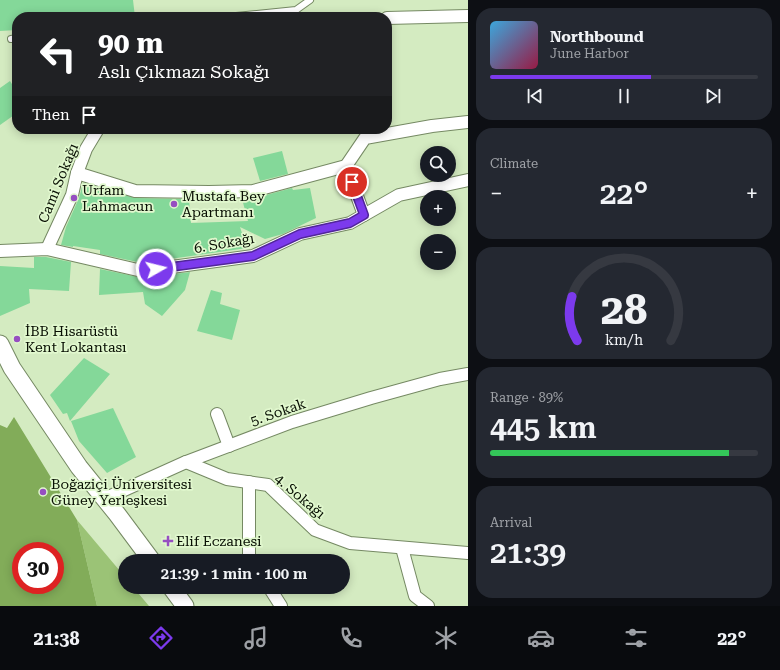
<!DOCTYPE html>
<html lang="en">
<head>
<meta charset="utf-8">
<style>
  :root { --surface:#171b24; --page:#242831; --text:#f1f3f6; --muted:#9ea1a6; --line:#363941; --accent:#7c3aed }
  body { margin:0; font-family:"Roboto Serif",serif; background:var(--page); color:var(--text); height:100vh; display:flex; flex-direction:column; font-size:15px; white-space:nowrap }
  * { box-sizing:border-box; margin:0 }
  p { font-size:13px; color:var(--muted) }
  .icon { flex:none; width:22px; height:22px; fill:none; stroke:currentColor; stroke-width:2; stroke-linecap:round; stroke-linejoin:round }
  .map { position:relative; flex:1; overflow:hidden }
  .details { display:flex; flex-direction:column; gap:8px; padding:8px; background:#0d0f14; width:312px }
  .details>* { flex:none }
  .banner { position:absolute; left:12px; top:12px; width:380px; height:122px; border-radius:16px; box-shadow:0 2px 10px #0003; background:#202124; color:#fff; overflow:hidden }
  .tools { position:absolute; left:420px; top:146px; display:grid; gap:8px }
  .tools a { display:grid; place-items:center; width:36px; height:36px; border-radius:50%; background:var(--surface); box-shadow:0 2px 10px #0003; font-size:20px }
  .speed { position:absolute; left:12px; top:542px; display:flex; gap:8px; font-size:20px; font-weight:700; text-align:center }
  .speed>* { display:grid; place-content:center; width:52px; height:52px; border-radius:50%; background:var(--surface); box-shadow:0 2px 10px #0003; line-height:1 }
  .speed .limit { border:6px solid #d22; background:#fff; color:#111 }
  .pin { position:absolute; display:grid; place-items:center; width:34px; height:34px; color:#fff; margin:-17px; border:2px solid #fff; border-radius:50%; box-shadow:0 1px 4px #0007 }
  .me { position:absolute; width:44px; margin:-22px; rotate:82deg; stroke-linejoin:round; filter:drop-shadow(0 0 3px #0008) }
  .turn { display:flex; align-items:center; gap:14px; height:84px; padding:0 20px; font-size:18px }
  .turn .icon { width:52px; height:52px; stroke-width:2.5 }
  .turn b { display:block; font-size:28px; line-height:34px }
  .then { display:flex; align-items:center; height:38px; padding:0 20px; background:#0003; gap:8px; font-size:15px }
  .big { font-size:30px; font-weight:600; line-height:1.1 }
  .details .widget { flex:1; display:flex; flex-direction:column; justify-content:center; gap:6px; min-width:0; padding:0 14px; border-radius:16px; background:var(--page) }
  .details .dial { align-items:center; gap:0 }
  .dial svg { height:104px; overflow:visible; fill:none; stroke:var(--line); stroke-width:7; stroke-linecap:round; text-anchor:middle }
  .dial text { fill:var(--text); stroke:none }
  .song { display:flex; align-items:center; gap:12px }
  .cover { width:48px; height:48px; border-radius:6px; background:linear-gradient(135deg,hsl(200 70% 55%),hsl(340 70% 35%)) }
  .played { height:4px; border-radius:2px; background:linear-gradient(90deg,var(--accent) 60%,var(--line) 60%) }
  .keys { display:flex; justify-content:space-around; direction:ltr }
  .heat { display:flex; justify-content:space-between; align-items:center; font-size:22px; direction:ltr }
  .charge { height:6px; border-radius:3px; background:linear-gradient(90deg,#34c759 89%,var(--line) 0) }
  .trip { position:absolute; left:118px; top:554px; width:232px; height:40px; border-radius:20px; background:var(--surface); box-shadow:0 2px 10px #0003; font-weight:600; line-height:40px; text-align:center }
  .dock { display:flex; height:64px; justify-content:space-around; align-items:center; background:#090b0e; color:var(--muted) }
  .dock .icon { width:28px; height:28px }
  .dock .on { color:var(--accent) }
  .dock b { font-size:18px; color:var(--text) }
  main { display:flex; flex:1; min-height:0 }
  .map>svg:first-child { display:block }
  .green { fill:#9bc376 }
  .forest { fill:#82ac59; fill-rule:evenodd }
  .building { fill:#84d899 }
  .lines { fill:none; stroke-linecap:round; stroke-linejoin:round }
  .lane-casing { stroke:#758963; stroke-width:8 }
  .street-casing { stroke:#758963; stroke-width:14 }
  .secondary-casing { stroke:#758963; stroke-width:19 }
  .lane { stroke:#fff; stroke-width:6 }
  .street { stroke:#fff; stroke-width:12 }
  .secondary { stroke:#fff; stroke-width:17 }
  .route-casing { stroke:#51269a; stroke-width:10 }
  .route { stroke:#7c3aed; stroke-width:7 }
  .poi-dot { fill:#964ec1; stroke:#e1f8ce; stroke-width:1.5 }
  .labels { text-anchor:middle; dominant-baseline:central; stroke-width:3.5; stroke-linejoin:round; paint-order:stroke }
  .street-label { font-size:14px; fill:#080f03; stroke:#e1f8ce }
  .poi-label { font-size:14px; fill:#080f03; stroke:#e1f8ce; text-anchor:start }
</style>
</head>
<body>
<main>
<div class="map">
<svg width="468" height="606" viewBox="0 0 468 606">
  <rect width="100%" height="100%" fill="#d4ebc1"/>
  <!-- green -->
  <polygon class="green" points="77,520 125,577 125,587 133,587 149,606 97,606"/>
  <!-- forest -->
  <path class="forest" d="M14 417 77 520 97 606H0V425L7 428ZM21 551H55V585H21Z"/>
  <!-- building -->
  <g class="building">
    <polygon points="0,0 133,0 135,17 17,17 17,30 0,31"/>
    <polygon points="10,81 17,92 17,113 0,125 0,88"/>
    <polygon points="282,151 288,174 260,181 253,158"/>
    <polygon points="83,183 135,198 189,199 191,223 248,221 242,199 255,198 292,188 293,190 310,188 316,218 283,234 265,239 240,227 247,248 142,263 100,254 100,250 73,246 73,247 61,245 66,227 79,198"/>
    <polygon points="34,257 46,257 71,262 69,291 29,289 30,303 0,316 0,266 34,268"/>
    <polygon points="100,269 143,278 190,272 185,290 162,316 145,304 143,292 99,295"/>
    <polygon points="211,290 222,293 220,304 240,310 232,340 197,331"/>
    <polygon points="84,358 110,374 70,421 67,413 63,414 50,395"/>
    <polygon points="113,408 136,457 107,473 79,441 71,421"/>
  </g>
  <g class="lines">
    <!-- lane casing -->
    <g class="lane-casing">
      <g id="lane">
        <polyline points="226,17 296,10 310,0"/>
        <polyline points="11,39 17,38"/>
      </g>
    </g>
    <!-- street casing -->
    <g class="street-casing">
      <g id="street">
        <polyline points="387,18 468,16"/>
        <polyline points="346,166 365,138 432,126 468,122"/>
        <polyline points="77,173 135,191 209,192 253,191 346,166 364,215"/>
        <polyline points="47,249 72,195 77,173 86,149 98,129"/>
        <polyline points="0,251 47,249 142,271 253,256 300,234 350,223 399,195 468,180"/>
        <polyline points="217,414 229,446"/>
        <polyline points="186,462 227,479 268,485 315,530 350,543 468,553"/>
        <polyline points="249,482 249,556 253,561"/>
        <polyline points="104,499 186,462 292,422 371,398 440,379 468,374"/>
        <polyline points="402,548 415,596 428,606"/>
        <polyline points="269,587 281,606"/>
      </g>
    </g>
    <!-- secondary casing -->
    <g class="secondary-casing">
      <g id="secondary">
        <polyline points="0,344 12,368 79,467 117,514 152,561"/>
        <polyline points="171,587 185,606"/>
      </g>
    </g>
    <!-- lane -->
    <use href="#lane" class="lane"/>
    <!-- street -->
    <use href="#street" class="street"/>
    <!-- secondary -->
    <use href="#secondary" class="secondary"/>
  </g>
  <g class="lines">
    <!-- route casing -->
    <g class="route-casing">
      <polyline id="route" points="156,269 253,256 300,234 350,223 364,215 352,182"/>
    </g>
    <!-- route -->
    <use href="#route" class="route"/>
  </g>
  <!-- markers -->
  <g class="poi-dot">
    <circle cx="74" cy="198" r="4"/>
    <circle cx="174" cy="204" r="4"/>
    <circle cx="17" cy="339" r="4"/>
    <circle cx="43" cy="492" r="4"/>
    <path d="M166 535h4v4h4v4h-4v4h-4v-4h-4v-4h4z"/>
  </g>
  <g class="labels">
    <!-- street labels -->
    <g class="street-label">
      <text transform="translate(58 183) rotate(-68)">Cami Sokağı</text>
      <text transform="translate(224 243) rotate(-10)">6. Sokağı</text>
      <text transform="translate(278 412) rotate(-19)">5. Sokak</text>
      <text transform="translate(300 496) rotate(40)">4. Sokağı</text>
    </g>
    <!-- poi labels -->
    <g class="poi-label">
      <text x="82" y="190">Urfam<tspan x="82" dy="16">Lahmacun</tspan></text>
      <text x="182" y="196">Mustafa Bey<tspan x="182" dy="16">Apartmanı</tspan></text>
      <text x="25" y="331">İBB Hisarüstü<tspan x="25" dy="16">Kent Lokantası</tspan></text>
      <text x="51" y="484">Boğaziçi Üniversitesi<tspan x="51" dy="16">Güney Yerleşkesi</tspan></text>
      <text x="176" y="541">Elif Eczanesi</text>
    </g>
  </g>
</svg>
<div class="tools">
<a><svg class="icon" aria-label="search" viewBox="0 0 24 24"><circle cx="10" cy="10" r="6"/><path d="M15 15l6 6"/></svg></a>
<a>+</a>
<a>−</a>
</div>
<div class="speed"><div class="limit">30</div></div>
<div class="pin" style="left:352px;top:182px;background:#d93025"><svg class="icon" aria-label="arrive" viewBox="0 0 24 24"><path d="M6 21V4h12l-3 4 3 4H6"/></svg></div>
<svg class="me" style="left:156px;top:269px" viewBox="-20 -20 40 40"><circle r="17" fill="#7c3aed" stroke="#fff" stroke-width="3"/><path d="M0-11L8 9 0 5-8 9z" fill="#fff"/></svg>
<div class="trip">21:39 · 1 min · 100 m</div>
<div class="banner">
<div class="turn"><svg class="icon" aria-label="left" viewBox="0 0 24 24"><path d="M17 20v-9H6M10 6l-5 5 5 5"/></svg><div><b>90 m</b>Aslı Çıkmazı Sokağı</div></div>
<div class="then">Then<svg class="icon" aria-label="arrive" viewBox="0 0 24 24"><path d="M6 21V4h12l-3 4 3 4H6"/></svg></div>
</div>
</div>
<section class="details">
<div class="widget">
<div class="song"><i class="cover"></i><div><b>Northbound</b><p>June Harbor</p></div></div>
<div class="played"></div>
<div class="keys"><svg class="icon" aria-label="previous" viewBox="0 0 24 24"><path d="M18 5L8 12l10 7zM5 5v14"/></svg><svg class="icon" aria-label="pause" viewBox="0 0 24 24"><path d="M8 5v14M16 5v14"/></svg><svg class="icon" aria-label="next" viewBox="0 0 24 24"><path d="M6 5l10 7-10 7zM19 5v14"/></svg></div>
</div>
<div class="widget"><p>Climate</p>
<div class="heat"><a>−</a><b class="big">22°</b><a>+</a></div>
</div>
<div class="widget dial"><svg viewBox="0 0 100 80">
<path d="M14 69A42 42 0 1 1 86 69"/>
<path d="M14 69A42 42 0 0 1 10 35" stroke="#7c3aed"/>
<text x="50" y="56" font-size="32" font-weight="700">28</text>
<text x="50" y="72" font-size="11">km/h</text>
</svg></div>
<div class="widget"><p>Range · 89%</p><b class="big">445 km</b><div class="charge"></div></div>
<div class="widget"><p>Arrival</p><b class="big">21:39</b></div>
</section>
</main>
<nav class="dock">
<b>21:38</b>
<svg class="icon on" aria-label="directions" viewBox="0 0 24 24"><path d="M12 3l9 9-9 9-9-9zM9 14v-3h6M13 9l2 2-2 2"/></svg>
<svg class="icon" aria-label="music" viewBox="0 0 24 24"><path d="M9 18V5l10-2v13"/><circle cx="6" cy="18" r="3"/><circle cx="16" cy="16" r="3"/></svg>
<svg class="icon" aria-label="phone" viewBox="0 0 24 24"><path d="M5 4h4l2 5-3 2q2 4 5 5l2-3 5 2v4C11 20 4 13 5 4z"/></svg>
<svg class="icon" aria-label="climate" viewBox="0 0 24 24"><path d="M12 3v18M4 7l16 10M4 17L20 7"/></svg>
<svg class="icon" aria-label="car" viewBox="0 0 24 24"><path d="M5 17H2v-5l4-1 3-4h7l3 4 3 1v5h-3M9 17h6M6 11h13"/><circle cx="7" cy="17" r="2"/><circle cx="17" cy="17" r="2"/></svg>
<svg class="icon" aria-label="filters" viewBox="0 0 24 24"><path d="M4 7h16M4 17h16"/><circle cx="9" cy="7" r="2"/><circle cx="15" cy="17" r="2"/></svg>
<b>22°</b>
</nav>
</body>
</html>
